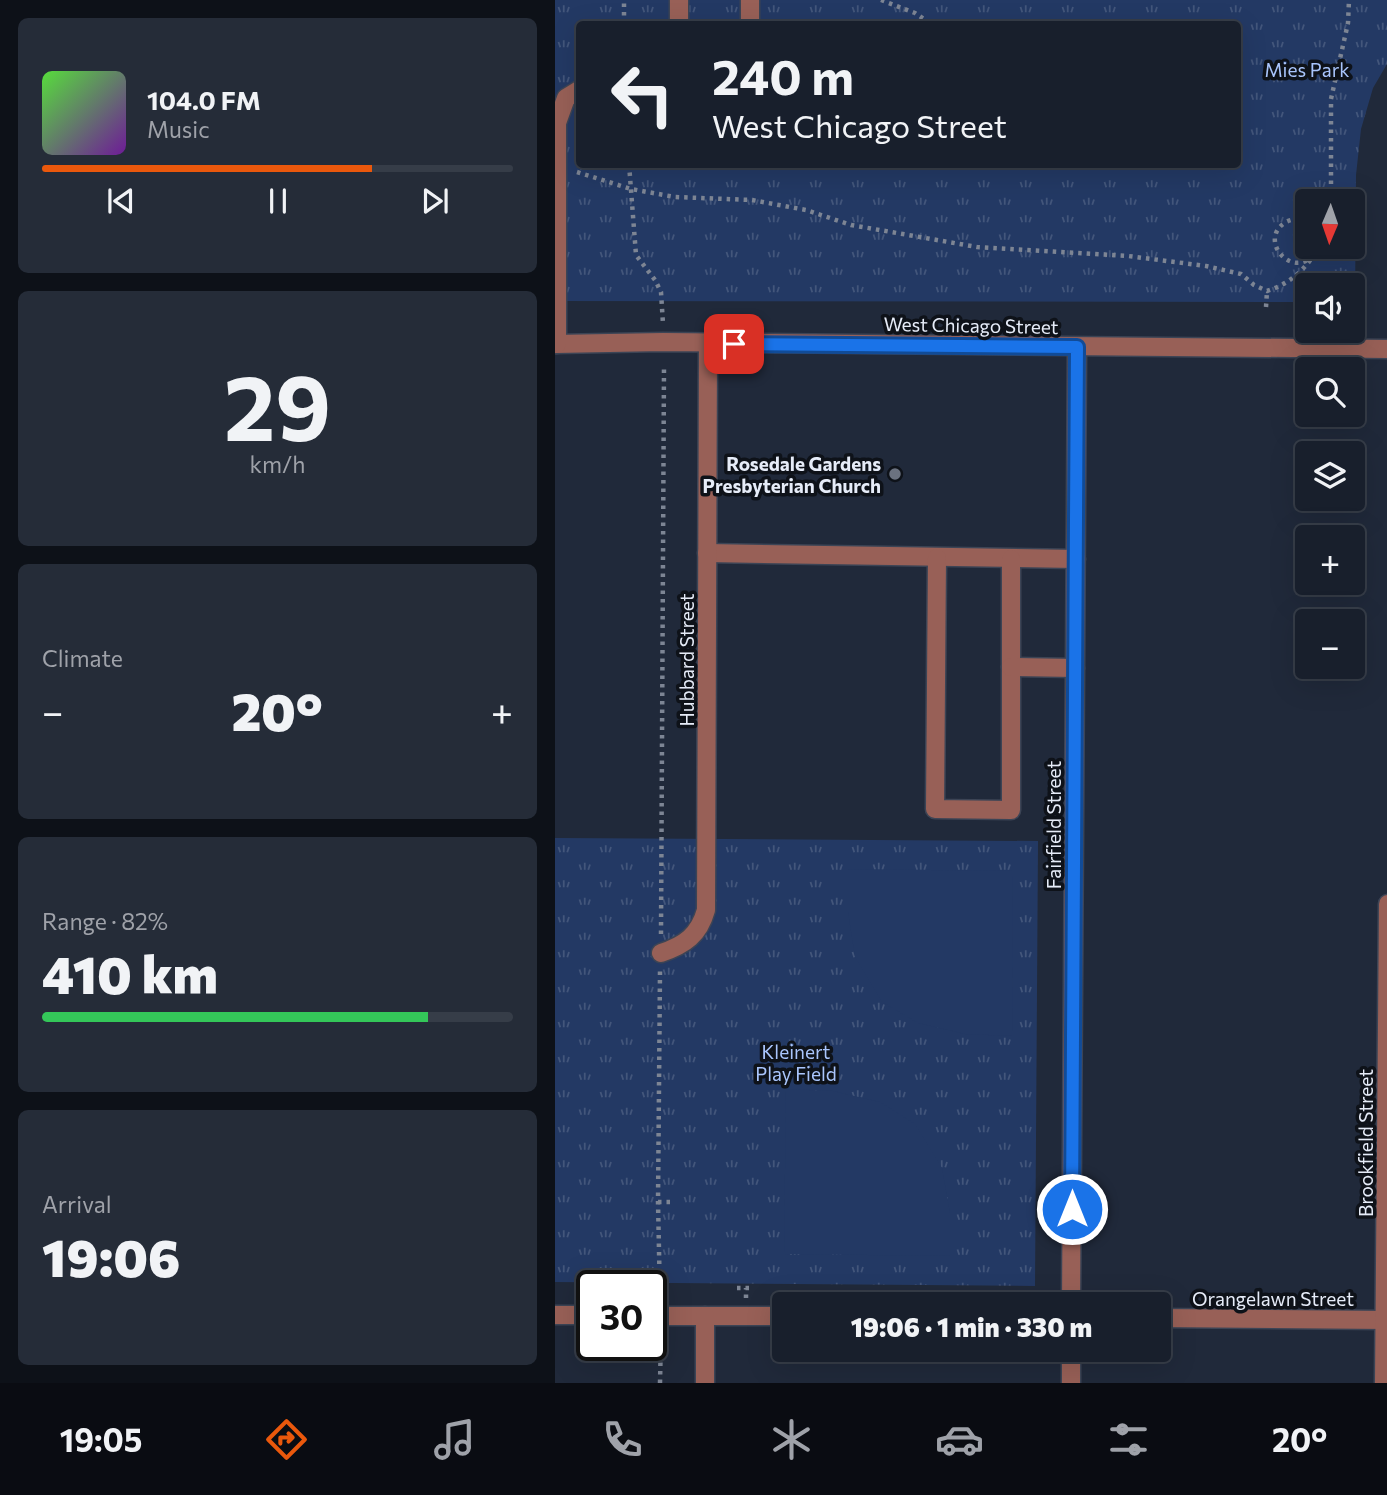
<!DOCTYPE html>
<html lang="en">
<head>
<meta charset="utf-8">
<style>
  :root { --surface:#181f2c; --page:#252c38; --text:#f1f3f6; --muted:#9fa2a9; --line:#363d48; --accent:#ea580c }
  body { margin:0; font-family:Commissioner,sans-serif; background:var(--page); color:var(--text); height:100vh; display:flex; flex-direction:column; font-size:26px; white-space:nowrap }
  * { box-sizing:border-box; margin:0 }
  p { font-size:23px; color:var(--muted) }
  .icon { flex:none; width:38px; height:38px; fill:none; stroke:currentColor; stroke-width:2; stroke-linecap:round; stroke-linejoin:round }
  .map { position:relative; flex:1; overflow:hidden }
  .side { display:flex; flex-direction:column; gap:18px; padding:18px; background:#0d1118; width:555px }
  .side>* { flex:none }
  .guide { position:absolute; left:21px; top:21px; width:665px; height:147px; border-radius:7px; box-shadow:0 7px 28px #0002,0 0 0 2px var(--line); background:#181f2c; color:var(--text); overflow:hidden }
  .needle { width:46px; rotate:182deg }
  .buttons { position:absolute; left:740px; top:189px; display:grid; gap:14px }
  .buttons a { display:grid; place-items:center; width:70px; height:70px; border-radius:7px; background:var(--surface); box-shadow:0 7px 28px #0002,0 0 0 2px var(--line); font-size:35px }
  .speed { position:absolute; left:21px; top:1270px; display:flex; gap:14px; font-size:35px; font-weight:700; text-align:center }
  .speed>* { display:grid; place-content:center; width:91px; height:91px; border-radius:50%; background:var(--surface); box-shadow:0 7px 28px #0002,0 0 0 2px var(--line); line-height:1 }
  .speed .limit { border:4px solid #111; border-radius:10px; background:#fff; color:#111 }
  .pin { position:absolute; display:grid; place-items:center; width:60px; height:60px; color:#fff; margin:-30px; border-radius:14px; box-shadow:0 4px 10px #0006 }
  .me { position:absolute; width:77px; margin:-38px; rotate:0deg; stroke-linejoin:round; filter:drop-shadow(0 0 5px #0008) }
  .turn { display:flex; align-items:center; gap:24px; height:147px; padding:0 21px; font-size:32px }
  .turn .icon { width:91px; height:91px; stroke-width:2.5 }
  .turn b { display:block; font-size:49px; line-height:60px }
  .big { font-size:52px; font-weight:800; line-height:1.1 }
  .side .tile { flex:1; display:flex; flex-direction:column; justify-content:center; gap:10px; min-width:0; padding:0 24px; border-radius:10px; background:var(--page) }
  .side .dial { align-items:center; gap:0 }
  .dial b { font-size:91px; line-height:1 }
  .song { display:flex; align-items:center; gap:21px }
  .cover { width:84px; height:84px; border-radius:10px; background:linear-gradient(135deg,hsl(110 70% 55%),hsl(280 70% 35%)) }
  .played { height:7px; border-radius:4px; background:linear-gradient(90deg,var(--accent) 70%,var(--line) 70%) }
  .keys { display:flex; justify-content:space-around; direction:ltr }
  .heat { display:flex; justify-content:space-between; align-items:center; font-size:38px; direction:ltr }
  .charge { height:10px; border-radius:5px; background:linear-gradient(90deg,#34c759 82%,var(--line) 0) }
  .trip { position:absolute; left:217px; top:1292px; width:399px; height:70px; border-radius:7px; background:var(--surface); box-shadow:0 7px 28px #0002,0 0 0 2px var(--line); font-weight:800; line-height:70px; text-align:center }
  .tab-bar { display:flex; height:112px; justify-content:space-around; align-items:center; background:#0a0c12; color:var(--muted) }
  .tab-bar .icon { width:49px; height:49px }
  .tab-bar .selected { color:var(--accent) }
  .tab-bar b { font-size:32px; color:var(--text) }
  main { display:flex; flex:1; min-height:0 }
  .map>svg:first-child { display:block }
  .grass { fill:url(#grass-tufts); fill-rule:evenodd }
  .garden { fill:#233964 }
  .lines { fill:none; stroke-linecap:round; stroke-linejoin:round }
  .minor-casing { stroke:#3c4455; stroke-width:21 }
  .path { stroke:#7d8594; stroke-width:4.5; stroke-dasharray:3.5 5; stroke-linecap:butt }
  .minor { stroke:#986057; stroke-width:18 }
  .route-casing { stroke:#114b97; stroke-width:18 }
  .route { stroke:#1a73e8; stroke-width:12 }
  .worship-dot { fill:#6b7280; stroke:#0e1219; stroke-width:2.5 }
  .labels { text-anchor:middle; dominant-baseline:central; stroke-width:7; stroke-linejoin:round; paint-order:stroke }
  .park-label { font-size:19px; fill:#a9c5fc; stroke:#0e1219 }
  .street-label { font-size:19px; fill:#e6ecf8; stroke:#0e1219 }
  .poi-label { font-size:19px; font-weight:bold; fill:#e6ecf8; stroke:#0e1219; text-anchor:end }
</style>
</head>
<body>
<main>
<section class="side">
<div class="tile">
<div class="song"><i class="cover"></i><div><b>104.0 FM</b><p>Music</p></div></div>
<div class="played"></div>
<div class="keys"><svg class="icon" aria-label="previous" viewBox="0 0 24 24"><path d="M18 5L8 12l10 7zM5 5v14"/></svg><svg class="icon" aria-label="pause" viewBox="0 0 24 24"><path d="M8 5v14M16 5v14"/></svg><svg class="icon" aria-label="next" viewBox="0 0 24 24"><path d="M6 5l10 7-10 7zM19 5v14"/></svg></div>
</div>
<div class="tile dial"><b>29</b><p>km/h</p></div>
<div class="tile"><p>Climate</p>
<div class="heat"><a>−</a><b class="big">20°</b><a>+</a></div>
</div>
<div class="tile"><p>Range · 82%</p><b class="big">410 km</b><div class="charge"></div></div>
<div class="tile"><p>Arrival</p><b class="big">19:06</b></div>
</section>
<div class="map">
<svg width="833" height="1383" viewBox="0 0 833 1383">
  <defs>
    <pattern id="grass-tufts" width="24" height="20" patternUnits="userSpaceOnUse" patternTransform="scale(1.75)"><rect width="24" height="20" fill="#233964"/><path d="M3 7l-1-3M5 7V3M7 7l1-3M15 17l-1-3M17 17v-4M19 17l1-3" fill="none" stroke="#43567b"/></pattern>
  </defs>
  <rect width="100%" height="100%" fill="#20293a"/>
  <!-- grass -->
  <g class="grass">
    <path d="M0 0H832V64L818 88 806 129 801 175 800 302 798 285H752V302L0 301ZM24 24H682V164H24ZM752 201H798V247H752Z"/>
    <polygon points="0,838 483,841 480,1286 0,1282"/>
  </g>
  <!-- garden -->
  <g class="garden">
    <polygon points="293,869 458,871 457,1036 410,1034 363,1023 327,1002 300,957 293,912"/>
    <polygon points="231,1089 278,1091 325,1102 360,1124 387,1168 395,1213 395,1256 229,1254"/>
  </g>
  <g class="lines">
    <!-- minor casing -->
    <g class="minor-casing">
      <g id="minor">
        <polyline points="195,0 195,24"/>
        <polyline points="124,24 124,0"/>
        <polyline points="0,344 108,342 833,349"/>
        <polyline points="2,344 2,123 11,98 24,90"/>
        <polyline points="152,553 521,559"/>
        <polyline points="382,558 380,809 456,810 456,559"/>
        <polyline points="456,667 520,668"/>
        <path d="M106 953C130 945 144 935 151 910L153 344"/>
        <polyline points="516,1304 522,347"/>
        <polyline points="0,1315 37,1315"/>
        <polyline points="96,1316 229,1316"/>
        <polyline points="604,1318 833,1320"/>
        <polyline points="150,1383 150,1316"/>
        <polyline points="516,1383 516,1349"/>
        <polyline points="829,1383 833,904"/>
      </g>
    </g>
    <!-- path -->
    <g class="path">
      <polyline points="326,0 360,13 376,24"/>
      <polyline points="69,24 69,0"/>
      <polyline points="74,164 81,255 100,280 106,292 108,324"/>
      <path d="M22 172 76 189 120 197 197 200 251 210 296 225 422 247 573 256 651 266 686 274 699 285 712 291C731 285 747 273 758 256"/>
      <polyline points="776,201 776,99 793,23 794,0"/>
      <path d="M752 222C745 219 739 218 731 222 699 241 744 287 763 247"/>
      <polyline points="763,249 778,253 803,255"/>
      <polyline points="711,307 712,291"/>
      <polyline points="106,934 109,366"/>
      <polyline points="103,1202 120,1202"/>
      <polyline points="182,1288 199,1288"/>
      <polyline points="105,1298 103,1202 105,971"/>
      <polyline points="191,1298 191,1288"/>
      <polyline points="105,1383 106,1335"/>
    </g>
    <!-- minor -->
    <use href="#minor" class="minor"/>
  </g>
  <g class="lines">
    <!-- route casing -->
    <g class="route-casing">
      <polyline id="route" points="179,344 522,347 517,1209"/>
    </g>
    <!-- route -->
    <use href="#route" class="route"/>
  </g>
  <!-- markers -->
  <circle class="worship-dot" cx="340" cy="474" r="7"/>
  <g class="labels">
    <!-- park labels -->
    <g class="park-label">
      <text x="752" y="69">Mies Park</text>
      <text x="241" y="1051">Kleinert<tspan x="241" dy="22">Play Field</tspan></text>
    </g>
    <!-- street labels -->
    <g class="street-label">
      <text transform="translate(416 325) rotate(1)">West Chicago Street</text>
      <text transform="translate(131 660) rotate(-90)">Hubbard Street</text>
      <text transform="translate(498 825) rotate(-90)">Fairfield Street</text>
      <text transform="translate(810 1143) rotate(-90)">Brookfield Street</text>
      <text x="718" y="1298">Orangelawn Street</text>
    </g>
    <!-- poi labels -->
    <g class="poi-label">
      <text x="326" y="463">Rosedale Gardens<tspan x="326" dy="22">Presbyterian Church</tspan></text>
    </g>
  </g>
</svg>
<div class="buttons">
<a><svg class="needle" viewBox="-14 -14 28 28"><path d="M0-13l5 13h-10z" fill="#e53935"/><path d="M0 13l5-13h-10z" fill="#9fa2a9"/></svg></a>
<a><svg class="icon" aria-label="sound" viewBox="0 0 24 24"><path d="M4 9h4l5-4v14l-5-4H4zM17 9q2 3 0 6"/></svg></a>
<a><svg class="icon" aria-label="search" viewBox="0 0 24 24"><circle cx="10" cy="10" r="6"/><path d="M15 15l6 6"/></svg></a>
<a><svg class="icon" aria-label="layers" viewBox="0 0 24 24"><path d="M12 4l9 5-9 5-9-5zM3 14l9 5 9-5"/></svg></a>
<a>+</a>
<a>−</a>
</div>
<div class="speed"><div class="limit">30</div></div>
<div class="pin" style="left:179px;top:344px;background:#d93025"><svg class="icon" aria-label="arrive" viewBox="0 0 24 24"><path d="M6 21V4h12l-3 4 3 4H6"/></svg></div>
<svg class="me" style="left:517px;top:1209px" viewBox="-20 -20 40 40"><circle r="17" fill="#1a73e8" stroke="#fff" stroke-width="3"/><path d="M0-11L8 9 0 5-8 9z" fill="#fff"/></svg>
<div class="trip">19:06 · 1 min · 330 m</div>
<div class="guide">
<div class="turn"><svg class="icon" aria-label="left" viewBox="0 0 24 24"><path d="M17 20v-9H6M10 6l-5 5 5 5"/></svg><div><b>240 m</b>West Chicago Street</div></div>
</div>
</div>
</main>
<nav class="tab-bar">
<b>19:05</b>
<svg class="icon selected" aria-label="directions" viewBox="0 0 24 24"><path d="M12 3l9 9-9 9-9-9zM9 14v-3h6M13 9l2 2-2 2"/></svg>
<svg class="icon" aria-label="music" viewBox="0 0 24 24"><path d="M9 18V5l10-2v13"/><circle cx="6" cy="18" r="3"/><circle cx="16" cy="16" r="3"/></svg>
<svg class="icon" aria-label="phone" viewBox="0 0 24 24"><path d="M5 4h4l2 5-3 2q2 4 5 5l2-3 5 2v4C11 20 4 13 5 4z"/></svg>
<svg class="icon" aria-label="climate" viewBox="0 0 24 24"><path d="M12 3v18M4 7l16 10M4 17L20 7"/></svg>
<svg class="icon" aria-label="car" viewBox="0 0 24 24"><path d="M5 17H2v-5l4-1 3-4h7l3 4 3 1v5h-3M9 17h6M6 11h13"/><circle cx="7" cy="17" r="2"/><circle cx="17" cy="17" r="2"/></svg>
<svg class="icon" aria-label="filters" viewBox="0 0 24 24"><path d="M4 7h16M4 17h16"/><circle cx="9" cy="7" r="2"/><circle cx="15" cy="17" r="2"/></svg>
<b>20°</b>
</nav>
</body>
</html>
